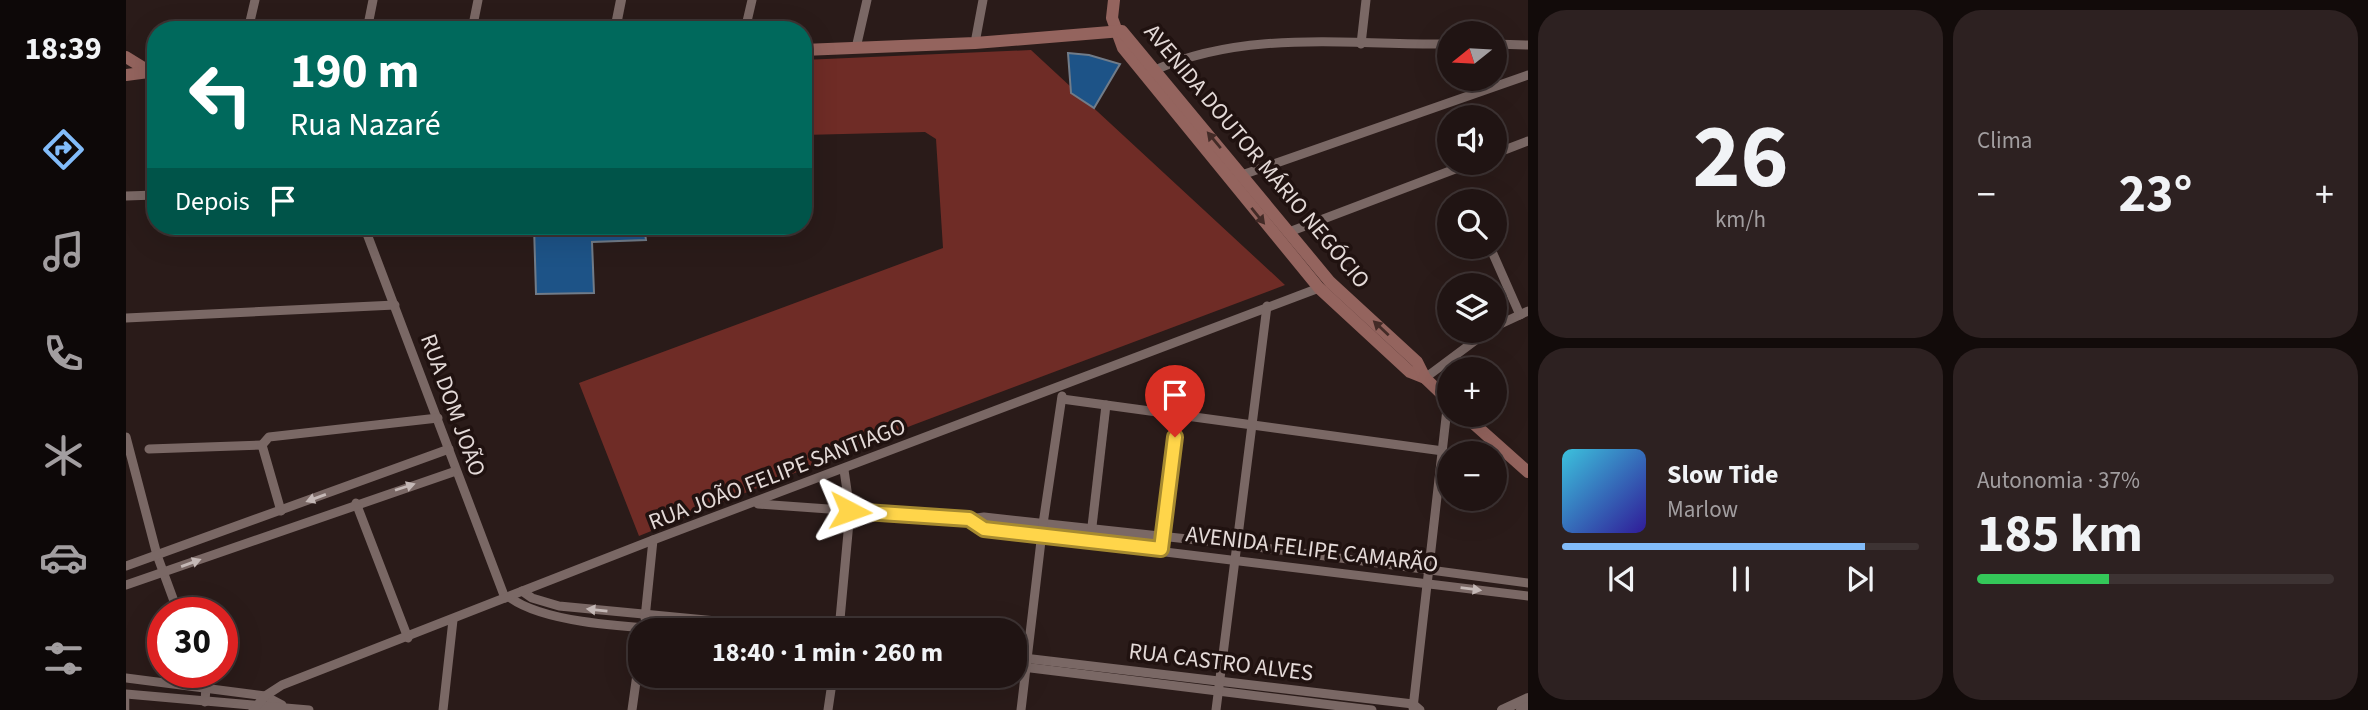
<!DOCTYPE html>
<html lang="pt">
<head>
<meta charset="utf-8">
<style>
  :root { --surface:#201413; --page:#2d2121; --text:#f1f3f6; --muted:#a29ea0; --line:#3d3333; --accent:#82bcfa }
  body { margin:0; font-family:"Source Sans 3",sans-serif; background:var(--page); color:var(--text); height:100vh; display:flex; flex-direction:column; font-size:26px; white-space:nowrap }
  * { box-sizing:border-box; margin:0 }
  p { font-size:23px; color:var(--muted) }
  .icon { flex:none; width:38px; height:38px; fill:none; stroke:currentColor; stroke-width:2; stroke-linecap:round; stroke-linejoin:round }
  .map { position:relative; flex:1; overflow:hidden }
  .sheet { display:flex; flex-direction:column; gap:10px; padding:10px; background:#120b0a; width:840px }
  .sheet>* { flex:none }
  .top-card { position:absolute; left:21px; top:21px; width:665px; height:214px; border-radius:28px; box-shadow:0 7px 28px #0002,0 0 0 2px var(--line); background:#00695c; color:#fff; overflow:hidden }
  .needle { width:46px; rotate:252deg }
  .fabs { position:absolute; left:1311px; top:21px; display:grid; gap:14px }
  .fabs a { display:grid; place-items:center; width:70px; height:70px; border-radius:50%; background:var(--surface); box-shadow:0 7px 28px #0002,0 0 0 2px var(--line); font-size:35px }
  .speed { position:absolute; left:21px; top:597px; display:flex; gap:14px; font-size:35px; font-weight:700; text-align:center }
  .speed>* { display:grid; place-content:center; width:91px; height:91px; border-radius:50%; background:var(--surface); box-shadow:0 7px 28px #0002,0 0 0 2px var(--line); line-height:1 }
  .speed .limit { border:10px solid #d22; background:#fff; color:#111 }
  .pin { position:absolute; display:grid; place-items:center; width:60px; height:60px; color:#fff; margin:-72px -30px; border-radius:50% 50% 50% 0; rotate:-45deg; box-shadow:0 0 7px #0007 }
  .pin .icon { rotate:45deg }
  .me { position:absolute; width:77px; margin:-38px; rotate:94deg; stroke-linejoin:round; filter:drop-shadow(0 0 5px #0008) }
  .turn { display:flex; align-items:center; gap:24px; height:147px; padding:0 28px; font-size:32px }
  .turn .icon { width:91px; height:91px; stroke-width:2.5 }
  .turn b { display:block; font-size:49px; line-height:60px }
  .then { display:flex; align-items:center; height:66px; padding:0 28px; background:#0003; gap:14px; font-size:26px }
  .big { font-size:52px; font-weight:700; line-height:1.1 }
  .sheet .tile { flex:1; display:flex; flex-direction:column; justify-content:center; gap:10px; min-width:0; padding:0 24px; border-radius:28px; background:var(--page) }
  .sheet .dial { align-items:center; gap:0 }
  .dial b { font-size:91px; line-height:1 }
  .song { display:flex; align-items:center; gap:21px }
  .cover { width:84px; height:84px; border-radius:10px; background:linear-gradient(135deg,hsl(190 70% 55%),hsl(250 70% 35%)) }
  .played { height:7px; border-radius:4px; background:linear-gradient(90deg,var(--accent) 85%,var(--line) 85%) }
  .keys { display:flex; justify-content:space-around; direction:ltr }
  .heat { display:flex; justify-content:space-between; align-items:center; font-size:38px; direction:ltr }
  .charge { height:10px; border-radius:5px; background:linear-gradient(90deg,#34c759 37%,var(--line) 0) }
  .sheet .tiles { flex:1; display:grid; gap:10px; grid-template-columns:repeat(2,1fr) }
  .trip { position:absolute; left:502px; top:618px; width:399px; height:70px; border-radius:28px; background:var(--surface); box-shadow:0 7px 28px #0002,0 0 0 2px var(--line); font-weight:700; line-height:70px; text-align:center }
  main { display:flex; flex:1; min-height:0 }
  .tab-bar { display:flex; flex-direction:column; width:126px; justify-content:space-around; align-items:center; background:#0d0808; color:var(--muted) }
  .tab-bar .icon { width:49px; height:49px }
  .tab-bar .selected { color:var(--accent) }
  .tab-bar b { font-size:32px; color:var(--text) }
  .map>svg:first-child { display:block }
  .green { fill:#6f2c26 }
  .building { fill:#1d5387; stroke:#717c89; stroke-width:2 }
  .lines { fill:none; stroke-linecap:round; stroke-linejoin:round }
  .path { stroke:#847876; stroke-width:2; stroke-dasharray:3.5 5; stroke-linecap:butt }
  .service { stroke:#7a6865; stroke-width:4.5 }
  .minor { stroke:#7a6865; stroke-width:9 }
  .tertiary { stroke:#7a6865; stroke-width:10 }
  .secondary { stroke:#94645e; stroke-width:12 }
  .oneway { fill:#432b27 }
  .oneway2 { fill:#c4b8b6 }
  .route-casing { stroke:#a68a30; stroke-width:18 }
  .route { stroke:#ffd54a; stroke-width:12 }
  .labels { text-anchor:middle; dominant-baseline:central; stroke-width:7; stroke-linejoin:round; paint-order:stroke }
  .street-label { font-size:23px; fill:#e4dad8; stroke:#201210 }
</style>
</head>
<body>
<main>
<nav class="tab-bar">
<b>18:39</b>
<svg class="icon selected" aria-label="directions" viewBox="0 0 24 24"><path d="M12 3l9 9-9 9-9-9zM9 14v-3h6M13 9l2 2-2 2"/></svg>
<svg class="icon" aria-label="music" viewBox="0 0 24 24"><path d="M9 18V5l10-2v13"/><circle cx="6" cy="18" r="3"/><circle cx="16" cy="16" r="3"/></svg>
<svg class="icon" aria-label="phone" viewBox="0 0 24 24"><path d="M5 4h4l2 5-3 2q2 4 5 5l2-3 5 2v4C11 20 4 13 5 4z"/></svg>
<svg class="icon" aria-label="climate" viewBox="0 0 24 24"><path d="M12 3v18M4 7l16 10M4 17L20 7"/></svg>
<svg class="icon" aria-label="car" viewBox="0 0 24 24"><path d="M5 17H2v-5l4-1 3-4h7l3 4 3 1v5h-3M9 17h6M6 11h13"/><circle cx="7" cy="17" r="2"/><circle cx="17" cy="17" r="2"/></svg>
<svg class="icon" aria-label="filters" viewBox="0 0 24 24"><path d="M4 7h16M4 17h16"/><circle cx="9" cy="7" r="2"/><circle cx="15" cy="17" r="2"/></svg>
</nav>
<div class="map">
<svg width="1402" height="710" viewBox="0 0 1402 710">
  <rect width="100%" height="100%" fill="#2a1b19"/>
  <!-- green -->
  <polygon class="green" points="905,50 1159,285 787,425 513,536 453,383 817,248 810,139 799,132 677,135 677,60"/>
  <!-- building -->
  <g class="building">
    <polygon points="942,53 963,55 994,64 968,108 945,93"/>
    <polygon points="408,226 518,226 520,240 466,242 468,293 410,294"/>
  </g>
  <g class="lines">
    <!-- path -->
    <polyline class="path" points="1327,452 1340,453"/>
    <!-- service -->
    <polyline class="service" points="1,710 1,695"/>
    <!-- minor -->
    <g class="minor">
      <polyline points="122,30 129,0"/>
      <polyline points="241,30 247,0"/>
      <polyline points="346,30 352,0"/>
      <polyline points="619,30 626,0"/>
      <polyline points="849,43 857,0"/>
      <polyline points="1235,44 1240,0"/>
      <polyline points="1368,44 1402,45"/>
      <polyline points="730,48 741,0"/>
      <path d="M1029 70C1121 29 1225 45 1323 44"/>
      <polyline points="1368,154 1402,141"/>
      <polyline points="1113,176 1402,75"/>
      <polyline points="0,196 30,195"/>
      <polyline points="238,226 379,598"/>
      <polyline points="1163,232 1345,163"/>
      <polyline points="1364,247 1394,315"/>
      <polyline points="0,318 269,305"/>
      <polyline points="1368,327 1402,311"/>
      <polyline points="1299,378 1362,331"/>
      <polyline points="936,399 1317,451"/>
      <polyline points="0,437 31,555 52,612"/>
      <polyline points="23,449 136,445"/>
      <polyline points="230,503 282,638"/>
      <polyline points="632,504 843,519 858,517 1108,544 1402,583"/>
      <polyline points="155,511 136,445 143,437 312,418"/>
      <polyline points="843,519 858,529 916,537 1402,596"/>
      <polyline points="965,535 980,405"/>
      <polyline points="1035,549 1052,413"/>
      <polyline points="0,566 323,449"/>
      <polyline points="0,585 330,471"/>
      <polyline points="396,591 406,598 433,606 685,630"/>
      <path d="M383 597C419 624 506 627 552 630"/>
      <polyline points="519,618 527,540"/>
      <polyline points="713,630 724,511 718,470"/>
      <polyline points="889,657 1287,704 1294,710"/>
      <polyline points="889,666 1246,710"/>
      <polyline points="75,672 80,686 79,702"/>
      <polyline points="0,678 139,696 156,705"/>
      <polyline points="0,694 183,710"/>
      <polyline points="1287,708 1322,400"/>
      <polyline points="127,710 139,696 156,685 527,540 1193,288"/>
      <polyline points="317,710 327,620"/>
      <polyline points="506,710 514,653"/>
      <polyline points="702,710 707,676"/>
      <polyline points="895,710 917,524 936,396"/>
      <polyline points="1090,710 1141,306"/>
    </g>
    <!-- tertiary -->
    <g class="tertiary">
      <polyline points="489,30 495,0"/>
      <polyline points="1376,710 1402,698"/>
      <polyline points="1395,710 1402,707"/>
    </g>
    <!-- secondary -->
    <g class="secondary">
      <polyline points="988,0 986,18 997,48 1193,288 1284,372 1299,378"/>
      <polyline points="677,50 849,43 996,31 1204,282 1291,362 1299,378 1323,401"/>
      <polyline points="0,57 21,70"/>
      <polyline points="0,75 30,71"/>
      <polyline points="1338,415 1402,472"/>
    </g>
  </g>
  <!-- one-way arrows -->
  <defs><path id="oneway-solid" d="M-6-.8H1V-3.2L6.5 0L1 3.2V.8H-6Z" transform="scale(1.75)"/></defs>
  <g class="oneway">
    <use href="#oneway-solid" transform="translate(1088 140) rotate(-130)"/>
    <use href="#oneway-solid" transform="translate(1132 216) rotate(51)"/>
    <use href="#oneway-solid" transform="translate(1255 328) rotate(-137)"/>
  </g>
  <g class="oneway2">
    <use href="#oneway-solid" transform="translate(279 487) rotate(-18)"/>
    <use href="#oneway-solid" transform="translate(190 498) rotate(160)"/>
    <use href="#oneway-solid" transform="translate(65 563) rotate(-20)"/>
    <use href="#oneway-solid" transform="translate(1345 589) rotate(7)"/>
    <use href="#oneway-solid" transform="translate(471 610) rotate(-174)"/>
  </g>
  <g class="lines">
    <!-- route casing -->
    <g class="route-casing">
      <polyline id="route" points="724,511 843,519 858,529 1035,549 1049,437"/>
    </g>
    <!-- route -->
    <use href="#route" class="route"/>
  </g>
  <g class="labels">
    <!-- street labels -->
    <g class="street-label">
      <text transform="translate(1131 156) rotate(50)">AVENIDA DOUTOR MÁRIO NEGÓCIO</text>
      <text transform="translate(327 405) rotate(70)">RUA DOM JOÃO</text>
      <text transform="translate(651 474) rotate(-21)">RUA JOÃO FELIPE SANTIAGO</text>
      <text transform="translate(1186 549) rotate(7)">AVENIDA FELIPE CAMARÃO</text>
      <text transform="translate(1095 662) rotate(7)">RUA CASTRO ALVES</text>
    </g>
  </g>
</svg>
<div class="fabs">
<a><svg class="needle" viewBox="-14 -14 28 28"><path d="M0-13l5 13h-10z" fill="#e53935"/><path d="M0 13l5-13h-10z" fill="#a29ea0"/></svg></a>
<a><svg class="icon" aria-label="sound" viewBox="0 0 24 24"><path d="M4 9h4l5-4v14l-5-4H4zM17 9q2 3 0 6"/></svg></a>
<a><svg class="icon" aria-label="search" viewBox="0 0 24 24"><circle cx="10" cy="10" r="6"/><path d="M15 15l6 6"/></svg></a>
<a><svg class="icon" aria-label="layers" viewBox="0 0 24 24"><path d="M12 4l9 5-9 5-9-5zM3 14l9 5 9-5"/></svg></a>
<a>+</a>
<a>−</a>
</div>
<div class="speed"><div class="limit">30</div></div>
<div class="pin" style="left:1049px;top:437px;background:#d93025"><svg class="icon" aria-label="arrive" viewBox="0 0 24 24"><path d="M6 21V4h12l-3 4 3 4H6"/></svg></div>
<svg class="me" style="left:724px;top:511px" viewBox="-20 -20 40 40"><path d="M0-17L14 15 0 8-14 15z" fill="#ffd54a" stroke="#fff" stroke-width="4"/></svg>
<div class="trip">18:40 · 1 min · 260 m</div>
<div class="top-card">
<div class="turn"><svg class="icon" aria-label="left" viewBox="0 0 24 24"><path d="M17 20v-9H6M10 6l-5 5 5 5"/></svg><div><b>190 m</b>Rua Nazaré</div></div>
<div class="then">Depois<svg class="icon" aria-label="arrive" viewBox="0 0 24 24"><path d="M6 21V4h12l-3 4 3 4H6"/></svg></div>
</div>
</div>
<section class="sheet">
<div class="tiles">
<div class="tile dial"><b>26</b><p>km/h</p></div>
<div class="tile"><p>Clima</p>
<div class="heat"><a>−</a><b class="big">23°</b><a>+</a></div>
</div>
<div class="tile">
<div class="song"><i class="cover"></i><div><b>Slow Tide</b><p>Marlow</p></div></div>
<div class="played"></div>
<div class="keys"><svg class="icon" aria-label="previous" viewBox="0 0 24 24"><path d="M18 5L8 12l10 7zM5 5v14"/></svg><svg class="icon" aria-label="pause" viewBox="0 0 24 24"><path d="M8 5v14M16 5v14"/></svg><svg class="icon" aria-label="next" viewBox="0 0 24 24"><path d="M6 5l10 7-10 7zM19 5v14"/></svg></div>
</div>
<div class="tile"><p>Autonomia · 37%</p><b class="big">185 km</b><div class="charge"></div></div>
</div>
</section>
</main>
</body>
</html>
